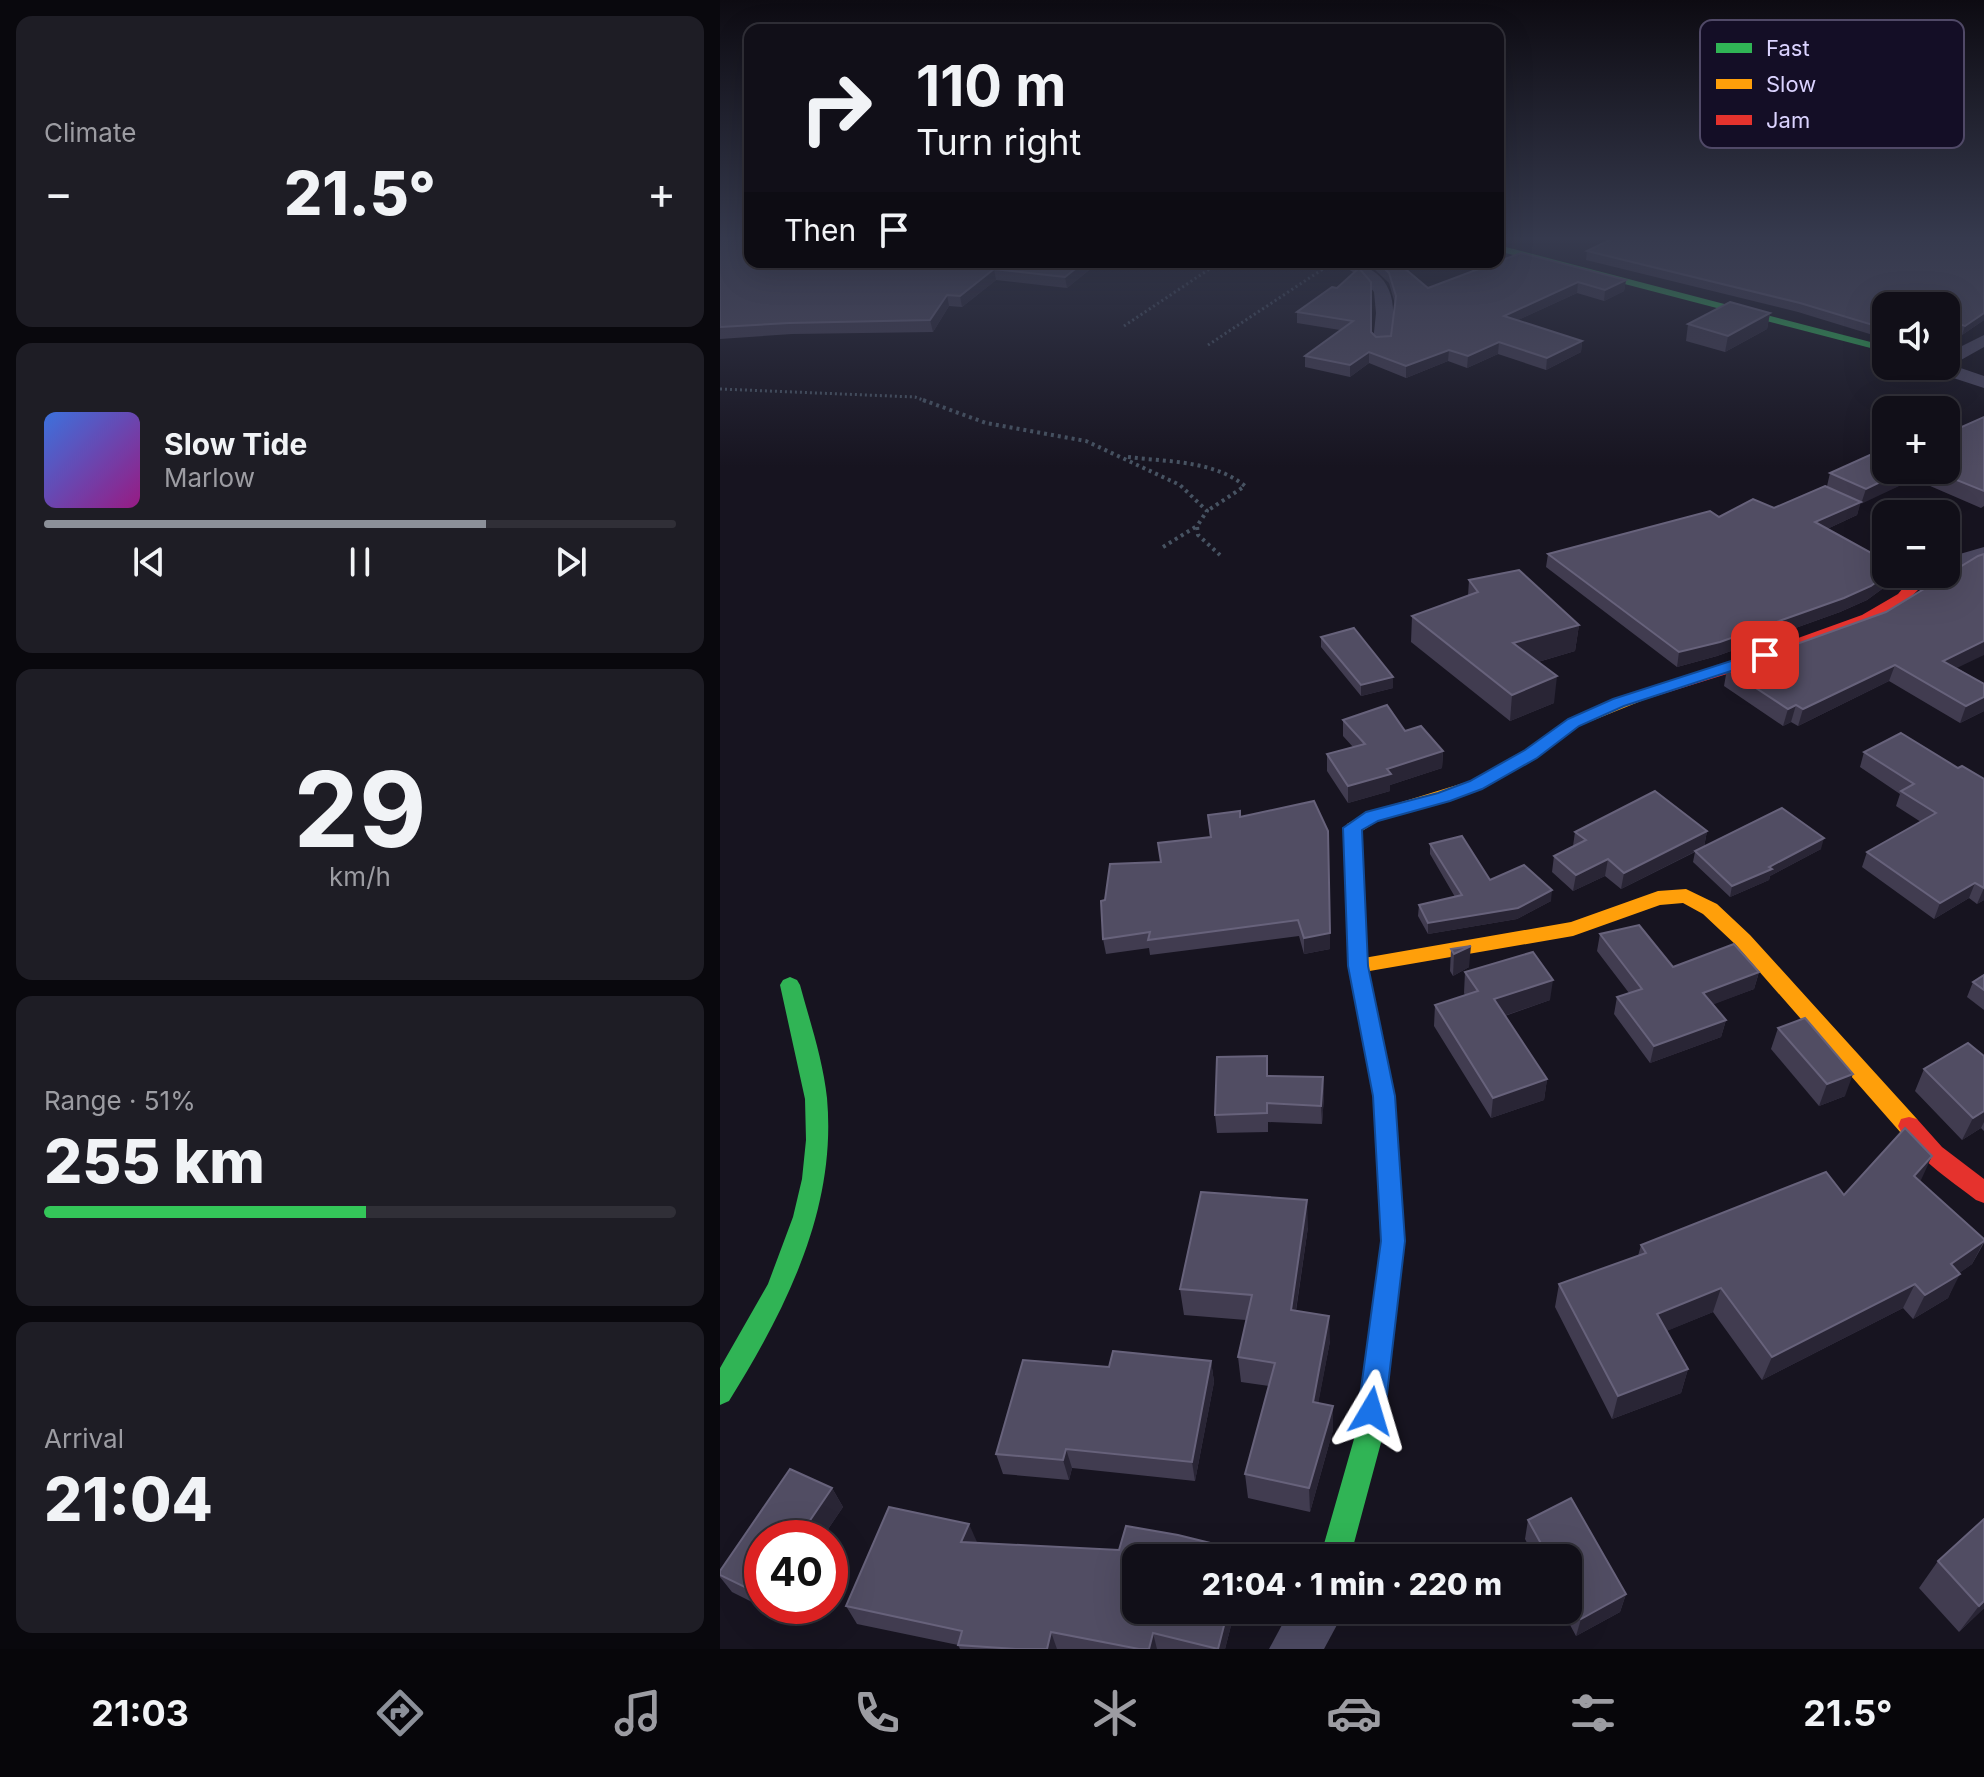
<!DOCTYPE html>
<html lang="en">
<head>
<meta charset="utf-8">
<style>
  :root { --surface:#110f18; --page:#1e1d25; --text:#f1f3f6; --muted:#9c9ca2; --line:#302f37; --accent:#8c9099 }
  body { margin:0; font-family:Inter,sans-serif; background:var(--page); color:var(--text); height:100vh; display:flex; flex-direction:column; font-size:30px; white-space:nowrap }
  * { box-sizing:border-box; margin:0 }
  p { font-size:26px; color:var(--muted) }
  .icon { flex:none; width:44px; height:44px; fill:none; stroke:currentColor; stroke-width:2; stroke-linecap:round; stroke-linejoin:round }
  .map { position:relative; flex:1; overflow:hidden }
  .side { display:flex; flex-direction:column; gap:16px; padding:16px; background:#09080d; width:720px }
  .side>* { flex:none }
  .banner { position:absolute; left:24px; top:24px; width:760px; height:244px; border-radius:16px; box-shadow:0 8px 32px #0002,0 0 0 2px var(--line); background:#110f18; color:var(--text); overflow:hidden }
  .fabs { position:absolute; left:1152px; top:292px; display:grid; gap:16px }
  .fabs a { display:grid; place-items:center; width:88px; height:88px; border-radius:16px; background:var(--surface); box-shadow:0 8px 32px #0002,0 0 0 2px var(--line); font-size:40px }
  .speed { position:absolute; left:24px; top:1520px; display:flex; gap:16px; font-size:40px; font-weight:700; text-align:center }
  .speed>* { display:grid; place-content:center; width:104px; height:104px; border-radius:50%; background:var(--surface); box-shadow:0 8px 32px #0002,0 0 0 2px var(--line); line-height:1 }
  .speed .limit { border:12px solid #d22; background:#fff; color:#111 }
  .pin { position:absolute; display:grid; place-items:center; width:68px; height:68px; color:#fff; margin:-34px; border-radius:16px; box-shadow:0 4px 12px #0006 }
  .me { position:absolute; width:88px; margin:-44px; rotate:7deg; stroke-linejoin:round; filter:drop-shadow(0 0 6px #0008) }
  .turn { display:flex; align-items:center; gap:28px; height:168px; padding:0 40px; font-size:36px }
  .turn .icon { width:104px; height:104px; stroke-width:2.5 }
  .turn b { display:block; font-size:56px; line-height:68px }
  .then { display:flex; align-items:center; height:76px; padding:0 40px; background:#0003; gap:16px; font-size:30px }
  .big { font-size:60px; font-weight:800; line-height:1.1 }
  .side .widget { flex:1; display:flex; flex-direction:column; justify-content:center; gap:12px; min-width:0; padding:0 28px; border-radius:16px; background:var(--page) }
  .side .dial { align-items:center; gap:0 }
  .dial b { font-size:104px; line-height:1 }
  .song { display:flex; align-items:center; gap:24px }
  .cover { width:96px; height:96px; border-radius:12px; background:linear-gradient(135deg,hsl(220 70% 55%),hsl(310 70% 35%)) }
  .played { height:8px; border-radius:4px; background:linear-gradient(90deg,var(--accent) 70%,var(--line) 70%) }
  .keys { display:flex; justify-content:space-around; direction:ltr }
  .heat { display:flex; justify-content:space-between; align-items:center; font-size:44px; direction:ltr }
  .charge { height:12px; border-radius:6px; background:linear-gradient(90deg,#34c759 51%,var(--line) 0) }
  .trip { position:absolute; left:402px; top:1544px; width:460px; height:80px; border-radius:16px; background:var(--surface); box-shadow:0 8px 32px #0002,0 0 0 2px var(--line); font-weight:800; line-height:80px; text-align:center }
  .tabs { display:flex; height:128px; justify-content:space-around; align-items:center; background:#07060a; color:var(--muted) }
  .tabs .icon { width:56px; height:56px }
  .tabs .selected { color:var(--accent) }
  .tabs b { font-size:36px; color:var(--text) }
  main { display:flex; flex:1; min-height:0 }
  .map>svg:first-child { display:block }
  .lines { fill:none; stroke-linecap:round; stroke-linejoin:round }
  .path-far1 { stroke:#475362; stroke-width:3; stroke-dasharray:2 3; stroke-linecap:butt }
  .path { stroke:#475362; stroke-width:4; stroke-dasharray:3 4; stroke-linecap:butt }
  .street { fill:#4c4961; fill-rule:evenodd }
  .fast { fill:#30b455; fill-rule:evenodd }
  .slow { fill:#ff9f0a; fill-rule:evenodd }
  .jam { fill:#e5322d; fill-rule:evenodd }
  .wall { fill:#413c50 }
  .shaded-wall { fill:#292535 }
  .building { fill:#514d63; stroke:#67627b; stroke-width:2 }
  .route { fill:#1a73e8; stroke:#114b97; stroke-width:2 }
  .key { fill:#140e26; stroke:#504967; stroke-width:2 }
  .key-label { font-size:22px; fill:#dbd3ff }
</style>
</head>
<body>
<main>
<section class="side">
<div class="widget"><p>Climate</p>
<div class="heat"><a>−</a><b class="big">21.5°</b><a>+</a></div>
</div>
<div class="widget">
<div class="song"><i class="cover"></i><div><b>Slow Tide</b><p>Marlow</p></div></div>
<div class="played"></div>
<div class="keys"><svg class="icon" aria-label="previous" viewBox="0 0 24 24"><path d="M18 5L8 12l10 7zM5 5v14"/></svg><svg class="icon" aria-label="pause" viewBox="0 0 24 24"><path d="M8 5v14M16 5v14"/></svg><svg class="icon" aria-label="next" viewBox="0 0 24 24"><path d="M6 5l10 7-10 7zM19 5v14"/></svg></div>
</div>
<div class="widget dial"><b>29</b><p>km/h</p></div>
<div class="widget"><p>Range · 51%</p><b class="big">255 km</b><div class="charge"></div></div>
<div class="widget"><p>Arrival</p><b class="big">21:04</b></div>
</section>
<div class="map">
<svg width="1264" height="1649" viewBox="0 0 1264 1649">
  <rect width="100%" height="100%" fill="#171420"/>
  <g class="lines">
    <!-- path-far1 -->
    <g class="path-far1">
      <polyline points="404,326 500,262"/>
      <polyline points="488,345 603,269"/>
      <polyline points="0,389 195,397 208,402"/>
    </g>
    <!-- path -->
    <g class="path">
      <polyline points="203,400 266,423 366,441 460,485 487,511 477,526 478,535 500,555"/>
      <path d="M408 457C447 462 493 460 525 486L487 511"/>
      <polyline points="443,547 477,526"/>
    </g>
    <!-- street -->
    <g class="street">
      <path d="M617 262C655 262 676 282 673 321 672 330 672 338 668 346H656L653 342 656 313 654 292 644 279Z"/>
      <polygon points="1264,335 1264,347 1232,365 1264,376 1264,388 1209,370 1207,366 1226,366 1226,354"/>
      <polygon points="1264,547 1264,561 1226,572 1226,558"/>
      <polygon points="570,1610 625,1610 604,1649 549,1649"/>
    </g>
    <!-- fast -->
    <g class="fast">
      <polygon points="778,245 1166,346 1166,352 778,251"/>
      <polygon points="633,834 642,840 648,966 675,1096 685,1241 662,1439 630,1558 600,1558 634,1439 661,1241 653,1096 628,966 624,840"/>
      <path d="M70 977 77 980 80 985C90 1022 103 1060 107 1098 117 1209 66 1309 9 1401L0 1405V1368L48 1284 73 1217 82 1179 86 1140 85 1099 60 985 63 980Z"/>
    </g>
    <!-- slow -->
    <g class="slow">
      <polygon points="920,691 926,693 928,696 926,699 859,726 817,758 762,789 658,821 642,831 639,844 633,846 624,840 627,824 646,813 750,781 805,750 847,720"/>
      <polygon points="966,889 997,904 1030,935 1197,1119 1200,1126 1197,1133 1189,1135 1181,1133 1016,945 983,914 963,903 940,905 853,936 638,973 631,971 628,966 631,961 638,959 851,922 938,891"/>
    </g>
    <!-- jam -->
    <g class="jam">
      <polygon points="1195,574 1214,574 1188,600 1152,621 1007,674 920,701 912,696 914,693 995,668 1142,615 1178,594"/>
      <path d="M1189 1117 1197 1119 1222 1147 1264 1179V1203L1256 1200C1229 1179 1194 1157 1178 1126L1181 1119Z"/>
    </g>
  </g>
  <!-- wall -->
  <g class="wall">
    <polygon points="898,236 1264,236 1264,320 1242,335 1226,330 1226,306 1166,306 1166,339 1078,312 866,260 867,251"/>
    <polygon points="0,239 30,262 379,262 347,288 276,280 242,307 229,306 213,332 72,334 0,339"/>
    <polygon points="652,262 677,262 708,288 906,280 904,291 884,301 857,293 798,320 862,341 861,352 826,370 778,354 747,368 728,361 686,378 649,363 630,377 585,367 585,356 620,330 577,323 577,312 612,287 656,337 671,336 675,304 669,283 652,267"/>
    <polygon points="1050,313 1047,329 1005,352 966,341 968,324"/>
    <polygon points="1264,417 1264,506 1261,508 1194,479 1140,503 1137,515 1107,529 1166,574 1175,574 1173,581 1147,600 1120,612 997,656 957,667 826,567 828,554 999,517 1054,508 1107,486 1110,473 1166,470 1226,470"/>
    <polygon points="749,580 859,625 855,651 818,662 834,703 790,721 691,642 692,616 748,596"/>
    <polygon points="1166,612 1237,668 1264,684 1264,711 1240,723 1169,681 1078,726 1071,722 1063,726 1004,686 1007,669"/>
    <polygon points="601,637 673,688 641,696 601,647"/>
    <polygon points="623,720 685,731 723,751 722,768 670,785 670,791 628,803 607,771 607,754 633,747 623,736"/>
    <polygon points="1144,752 1238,768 1264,779 1264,900 1257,904 1249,898 1214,919 1142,867 1147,852 1201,822 1176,806 1180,794 1140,767"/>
    <polygon points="488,815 520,817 608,831 610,949 584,954 579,936 430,955 429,948 386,954 383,939 441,862 490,837"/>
    <polygon points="987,831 984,847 1101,849 1050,876 1049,880 1010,897 973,862 975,852 901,889 885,876 853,891 832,872 834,856 853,846 855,832"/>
    <polygon points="710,844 770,880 831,901 797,919 708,934 698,916 699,905 735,897 710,854"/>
    <polygon points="880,934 953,967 1039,972 1034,989 993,1004 1006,1020 1001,1037 930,1063 894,1014 897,997 909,993 877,951"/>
    <polygon points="731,949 749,967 733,976 730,971"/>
    <polygon points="745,972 830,1000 785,1016 827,1079 824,1100 771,1118 714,1026 715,1005 745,995 744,993"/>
    <polygon points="1264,975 1264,1010 1247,997 1253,982"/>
    <polygon points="1058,1028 1125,1096 1099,1106 1051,1049"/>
    <polygon points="1264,1056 1264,1131 1261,1128 1242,1140 1195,1091 1204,1069"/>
    <polygon points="548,1076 603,1077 604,1096 602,1124 548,1122 548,1132 497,1133 495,1115"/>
    <polygon points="1200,1181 1264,1239 1264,1243 1252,1264 1239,1273 1228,1298 1193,1319 1183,1308 1042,1380 993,1312 946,1331 968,1369 961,1393 892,1419 835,1307 839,1284 918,1256 921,1245 1124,1195"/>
    <polygon points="588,1227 576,1311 610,1341 598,1403 613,1430 590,1512 528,1498 525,1474 549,1386 521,1382 518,1357 526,1320 464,1315 460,1289"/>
    <polygon points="491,1361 494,1382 475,1481 352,1468 349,1480 283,1474 276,1454 389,1367"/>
    <polygon points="70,1469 112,1488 123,1507 102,1538 42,1538 42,1606 58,1606 54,1613 12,1592 0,1577 0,1571"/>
    <polygon points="808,1520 906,1594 900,1612 856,1636 842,1610 848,1610 848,1558 815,1558 805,1539"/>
    <polygon points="257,1542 515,1610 505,1649 240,1649 238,1645 137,1624 126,1606"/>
    <polygon points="1218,1561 1264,1608 1239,1632 1199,1588"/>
  </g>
  <!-- shaded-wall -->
  <g class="shaded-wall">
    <polygon points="364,262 379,262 347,288 345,277"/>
    <polygon points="274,269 276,280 242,307 240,296"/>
    <polygon points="906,280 904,291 884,301 885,290"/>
    <polygon points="858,282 857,293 783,327 784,316"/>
    <polygon points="227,295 229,306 213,332 210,320"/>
    <polygon points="1050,313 1047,329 1005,352 1008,336"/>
    <polygon points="1264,313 1264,320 1242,335 1245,326"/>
    <polygon points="862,341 861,352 826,370 827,358"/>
    <polygon points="779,342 778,354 747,368 748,356"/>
    <polygon points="729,350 728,361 686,378 686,366"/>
    <polygon points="649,352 649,363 630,377 630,365"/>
    <polygon points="1185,470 1196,470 1194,479 1141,504 1146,489"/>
    <polygon points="1141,502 1137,515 1092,536 1095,522"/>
    <polygon points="1167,574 1175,574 1173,581 1147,600 1120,612 997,656 957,667 959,652"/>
    <polygon points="859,625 855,651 790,670 793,643"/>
    <polygon points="1264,641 1264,655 1218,677 1223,661"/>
    <polygon points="1175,665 1169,681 1078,726 1083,709"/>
    <polygon points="837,676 834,703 790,721 792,695"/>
    <polygon points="673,677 673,688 641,696 641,685"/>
    <polygon points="1264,697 1264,711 1240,723 1246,706"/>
    <polygon points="1076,705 1071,722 1063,726 1068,709"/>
    <polygon points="723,751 722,768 670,785 670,791 628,803 628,786 667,769"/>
    <polygon points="987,831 984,847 901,889 904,873"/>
    <polygon points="1104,838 1101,849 1050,876 1049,880 1010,897 1012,886"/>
    <polygon points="888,859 885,876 853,891 856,875"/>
    <polygon points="1255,883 1249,898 1214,919 1220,903"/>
    <polygon points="1264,888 1264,900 1257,904"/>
    <polygon points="832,890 831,901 797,919 708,934 708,923"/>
    <polygon points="610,933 610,949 584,954 584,938"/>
    <polygon points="751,946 749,967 733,976 734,954"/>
    <polygon points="1039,972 1034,989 979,1010 983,993"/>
    <polygon points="833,980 830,1000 772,1020 774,999"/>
    <polygon points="1006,1020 1001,1037 930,1063 934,1046"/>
    <polygon points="1133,1074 1125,1096 1099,1106 1107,1084"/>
    <polygon points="603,1077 604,1096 602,1124 601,1106"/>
    <polygon points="827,1079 824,1100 771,1118 773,1098"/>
    <polygon points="1264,1111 1264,1122 1261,1128 1242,1140 1253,1118"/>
    <polygon points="1212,1156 1201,1180 1183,1200 1194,1176"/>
    <polygon points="587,1200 588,1227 572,1336 571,1310"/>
    <polygon points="1264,1241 1252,1264 1227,1282 1240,1274 1228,1298 1193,1319 1205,1295 1231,1264"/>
    <polygon points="1195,1284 1183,1308 1042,1380 1052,1357"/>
    <polygon points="1001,1288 993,1312 930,1338 937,1314"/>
    <polygon points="609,1316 610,1341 594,1426 593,1402"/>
    <polygon points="491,1361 494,1382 475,1481 472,1462"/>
    <polygon points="968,1369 961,1393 892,1419 898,1396"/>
    <polygon points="613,1406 613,1430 590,1512 589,1488"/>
    <polygon points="346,1449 352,1468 349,1480 343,1460"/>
    <polygon points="112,1488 123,1507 102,1538 78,1538"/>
    <polygon points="249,1524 257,1542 250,1561 241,1542"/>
    <polygon points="906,1594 900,1612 856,1636 861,1619"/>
    <polygon points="1264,1601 1264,1608 1239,1632 1259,1606"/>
    <polygon points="49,1606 58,1606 54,1613"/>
    <polygon points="508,1610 515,1610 505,1649 498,1649"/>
    <polygon points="331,1632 337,1649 327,1649"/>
    <polygon points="433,1633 437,1649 429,1649"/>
  </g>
  <!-- building -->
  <g class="building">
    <polygon points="898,236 1264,236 1264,313 1245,326 1228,321 1226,322 1226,306 1166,306 1166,329 1080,303 867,251"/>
    <polygon points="0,239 30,239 30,262 364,262 345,277 274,269 240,296 227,295 210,320 69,323 0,327"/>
    <polygon points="801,253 906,280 885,290 858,282 784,316 862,341 827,358 779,342 748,356 729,350 686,366 649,352 630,365 585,356 633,321 577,312 612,287 617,288 639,268 651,282 651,332 656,337 671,336 676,296 669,273 658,262 677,262 708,288"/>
    <polygon points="1010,302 1050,313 1008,336 968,324"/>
    <polygon points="1264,417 1264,491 1212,470 1226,470 1226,434"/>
    <polygon points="1163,449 1166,450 1166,470 1185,470 1146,489 1110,473"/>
    <polygon points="1105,486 1141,502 1095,522 1166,561 1166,574 1167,574 1151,586 1124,598 1000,642 959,652 828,554 990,511 999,517 1033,499 1054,508"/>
    <polygon points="1264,554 1264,641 1223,661 1264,684 1264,697 1246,706 1175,665 1083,709 1076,705 1068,709 1007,669 1166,612 1258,556"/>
    <polygon points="799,570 859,625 793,643 837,676 792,695 692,616 758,592 749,580"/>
    <polygon points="634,628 673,677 641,685 601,637"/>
    <polygon points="667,705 685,731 701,726 723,751 667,769 671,774 628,786 607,754 645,744 623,720"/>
    <polygon points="1181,733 1238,768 1242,766 1264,779 1264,888 1255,883 1220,903 1147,852 1216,813 1181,791 1194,784 1144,752"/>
    <polygon points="935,791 987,831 904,873 888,859 856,875 834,856 866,840 855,832"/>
    <polygon points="594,801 608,831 610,933 584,938 578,920 428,940 430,932 383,939 381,901 385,900 390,864 441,862 438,843 491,837 488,815 520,811 520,817"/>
    <polygon points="1062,808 1104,838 1049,867 1052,869 1012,886 975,851"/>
    <polygon points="742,836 770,880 804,865 832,890 798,908 708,923 699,905 742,895 710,844"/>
    <polygon points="919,925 953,967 1014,944 1039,972 983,993 1006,1020 934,1046 897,997 922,989 880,934"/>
    <polygon points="751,946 734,954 731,949"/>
    <polygon points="813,952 833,980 774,999 827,1079 773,1098 715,1005 758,991 745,972"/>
    <polygon points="1264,975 1264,990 1253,982"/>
    <polygon points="1085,1018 1133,1074 1107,1084 1058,1028"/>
    <polygon points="1248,1043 1264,1056 1264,1111 1253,1118 1204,1069"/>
    <polygon points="547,1056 547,1076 603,1077 601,1106 547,1103 547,1113 495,1115 497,1057"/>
    <polygon points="1185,1128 1212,1156 1194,1176 1264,1239 1264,1241 1231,1264 1240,1274 1205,1295 1195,1284 1052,1357 1001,1288 937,1314 968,1369 898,1396 839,1284 926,1253 921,1245 1106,1172 1124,1195"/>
    <polygon points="481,1192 587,1200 571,1310 609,1316 593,1402 613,1406 589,1488 525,1474 555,1363 518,1357 532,1295 460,1289"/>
    <polygon points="393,1351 491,1361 472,1462 346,1449 343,1460 276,1454 303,1360 389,1367"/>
    <polygon points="70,1469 112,1488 78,1538 42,1538 42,1593 41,1595 0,1575 0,1571"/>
    <polygon points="851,1498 906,1594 861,1619 848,1594 848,1558 829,1558 808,1520"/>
    <polygon points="169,1507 249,1524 241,1542 399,1550 406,1526 458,1535 523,1551 521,1558 416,1558 416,1610 508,1610 498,1649 433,1633 429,1649 419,1649 331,1632 327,1649 296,1649 238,1645 242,1631 126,1606"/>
    <polygon points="1264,1519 1264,1601 1259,1606 1218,1561"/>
  </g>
  <!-- sky -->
  <linearGradient id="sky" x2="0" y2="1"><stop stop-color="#0d0b12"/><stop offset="0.51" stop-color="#363a4e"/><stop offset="1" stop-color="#363a4e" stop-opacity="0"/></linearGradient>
  <rect width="1264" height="467" fill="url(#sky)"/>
  <!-- route -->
  <polygon class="route" points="1045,650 1053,655 1051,658 904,706 859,726 817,758 762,789 730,801 658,821 642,830 648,966 675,1096 685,1241 665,1411 661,1420 651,1424 642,1420 638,1411 661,1241 653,1096 628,966 623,828 646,812 718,793 750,781 805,750 848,719 893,699"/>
  <!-- legend -->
  <rect x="980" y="20" width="264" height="128" rx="12" class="key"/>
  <rect x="996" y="43" width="36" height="10" fill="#30b455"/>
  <rect x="996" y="79" width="36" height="10" fill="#ff9f0a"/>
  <rect x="996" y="115" width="36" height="10" fill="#e5322d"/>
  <g class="key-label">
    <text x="1046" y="56">Fast</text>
    <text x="1046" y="92">Slow</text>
    <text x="1046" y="128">Jam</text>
  </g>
</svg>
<div class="fabs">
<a><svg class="icon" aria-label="sound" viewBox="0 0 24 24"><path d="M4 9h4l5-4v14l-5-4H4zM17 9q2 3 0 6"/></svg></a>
<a>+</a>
<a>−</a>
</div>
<div class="speed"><div class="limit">40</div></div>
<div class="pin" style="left:1045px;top:655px;background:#d93025"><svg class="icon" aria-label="arrive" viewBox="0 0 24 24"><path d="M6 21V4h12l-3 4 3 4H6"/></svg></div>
<svg class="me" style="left:651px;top:1411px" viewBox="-20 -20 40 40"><path d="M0-17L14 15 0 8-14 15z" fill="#1a73e8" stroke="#fff" stroke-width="4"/></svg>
<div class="trip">21:04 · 1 min · 220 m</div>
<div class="banner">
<div class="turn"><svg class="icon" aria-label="right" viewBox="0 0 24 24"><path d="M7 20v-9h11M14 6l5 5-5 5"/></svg><div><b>110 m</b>Turn right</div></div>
<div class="then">Then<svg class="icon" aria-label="arrive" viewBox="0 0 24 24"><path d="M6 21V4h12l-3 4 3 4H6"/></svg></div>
</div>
</div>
</main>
<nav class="tabs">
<b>21:03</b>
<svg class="icon selected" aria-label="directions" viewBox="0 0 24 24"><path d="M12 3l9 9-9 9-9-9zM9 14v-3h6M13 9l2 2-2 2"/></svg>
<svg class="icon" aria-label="music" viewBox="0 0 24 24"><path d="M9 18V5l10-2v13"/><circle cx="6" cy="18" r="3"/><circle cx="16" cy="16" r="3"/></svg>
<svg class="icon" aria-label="phone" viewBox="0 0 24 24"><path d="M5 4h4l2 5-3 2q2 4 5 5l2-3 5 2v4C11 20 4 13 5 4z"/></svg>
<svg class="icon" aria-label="climate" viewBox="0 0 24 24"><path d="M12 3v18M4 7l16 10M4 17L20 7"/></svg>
<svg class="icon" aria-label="car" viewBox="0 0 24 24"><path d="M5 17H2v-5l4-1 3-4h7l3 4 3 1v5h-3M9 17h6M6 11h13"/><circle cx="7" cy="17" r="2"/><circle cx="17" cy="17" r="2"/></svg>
<svg class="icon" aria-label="filters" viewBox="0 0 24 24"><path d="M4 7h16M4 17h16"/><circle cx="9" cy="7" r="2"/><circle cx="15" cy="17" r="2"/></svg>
<b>21.5°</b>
</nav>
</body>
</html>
